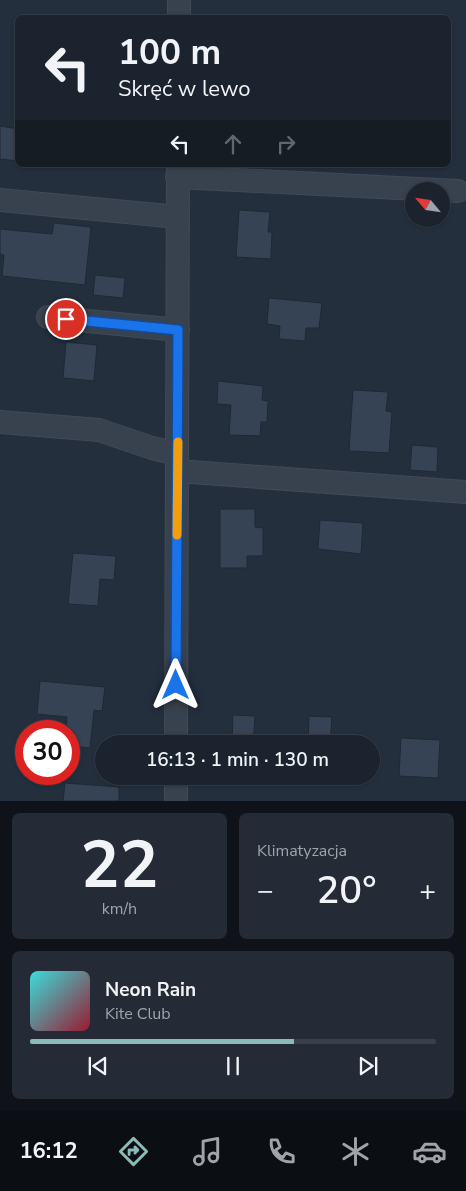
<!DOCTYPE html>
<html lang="pl">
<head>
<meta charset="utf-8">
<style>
  :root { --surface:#1b232e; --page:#242b36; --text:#f1f3f6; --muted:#a0a4aa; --line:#39404a; --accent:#8bbbb9 }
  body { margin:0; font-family:"Nunito Sans",sans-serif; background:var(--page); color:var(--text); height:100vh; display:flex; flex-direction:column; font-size:19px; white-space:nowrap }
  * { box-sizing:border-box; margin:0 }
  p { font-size:16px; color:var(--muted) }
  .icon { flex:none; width:28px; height:28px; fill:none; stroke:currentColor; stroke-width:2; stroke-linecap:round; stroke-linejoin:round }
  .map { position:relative; height:801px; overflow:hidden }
  .drawer { display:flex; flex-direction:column; gap:12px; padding:12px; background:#0f1319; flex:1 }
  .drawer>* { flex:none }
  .hud { position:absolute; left:15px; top:15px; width:436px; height:152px; border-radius:8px; box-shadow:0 1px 4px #0004,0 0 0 1px var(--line); background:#1b232e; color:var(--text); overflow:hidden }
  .needle { width:32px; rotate:299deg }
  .tools { position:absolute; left:405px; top:182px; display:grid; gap:10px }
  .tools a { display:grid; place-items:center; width:45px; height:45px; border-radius:50%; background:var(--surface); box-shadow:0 1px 4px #0004,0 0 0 1px var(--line); font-size:25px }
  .speed { position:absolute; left:15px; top:720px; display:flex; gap:10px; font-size:25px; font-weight:700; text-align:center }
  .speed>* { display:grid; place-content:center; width:65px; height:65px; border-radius:50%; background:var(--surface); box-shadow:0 1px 4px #0004,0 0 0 1px var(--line); line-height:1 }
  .speed .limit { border:8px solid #d22; background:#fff; color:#111 }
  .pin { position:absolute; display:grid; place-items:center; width:42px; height:42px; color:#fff; margin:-21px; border:2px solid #fff; border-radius:50%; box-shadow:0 1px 5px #0007 }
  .me { position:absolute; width:55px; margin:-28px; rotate:0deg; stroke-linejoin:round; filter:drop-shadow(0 0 4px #0008) }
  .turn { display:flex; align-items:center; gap:18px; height:105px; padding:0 20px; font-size:22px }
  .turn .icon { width:65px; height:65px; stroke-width:2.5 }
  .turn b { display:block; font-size:35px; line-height:42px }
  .lanes { display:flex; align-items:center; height:48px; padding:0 20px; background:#0003; justify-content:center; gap:25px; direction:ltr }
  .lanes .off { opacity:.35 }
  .big { font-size:38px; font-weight:600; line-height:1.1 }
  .drawer .tile { flex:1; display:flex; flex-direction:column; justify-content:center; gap:8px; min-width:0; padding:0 18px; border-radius:8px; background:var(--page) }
  .drawer .dial { align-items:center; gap:0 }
  .dial b { font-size:65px; line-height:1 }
  .song { display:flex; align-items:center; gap:15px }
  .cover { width:60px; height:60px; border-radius:8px; background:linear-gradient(135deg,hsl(180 70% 55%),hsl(350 70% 35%)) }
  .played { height:5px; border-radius:2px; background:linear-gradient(90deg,var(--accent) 65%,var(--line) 65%) }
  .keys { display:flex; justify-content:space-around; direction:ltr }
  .heat { display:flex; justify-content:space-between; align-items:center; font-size:28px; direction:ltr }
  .drawer .tiles { flex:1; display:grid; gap:12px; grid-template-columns:1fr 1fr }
  .tile:last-child { grid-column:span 2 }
  .trip { position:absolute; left:95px; top:735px; width:285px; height:50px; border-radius:25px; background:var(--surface); box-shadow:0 1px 4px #0004,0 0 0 1px var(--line); font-weight:600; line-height:50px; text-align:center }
  .dock { display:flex; height:80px; justify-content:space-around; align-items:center; background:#0b0e12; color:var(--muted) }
  .dock .icon { width:35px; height:35px }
  .dock .current { color:var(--accent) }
  .dock b { font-size:22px; color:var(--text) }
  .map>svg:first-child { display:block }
  .building { fill:#364354; stroke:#1f2835 }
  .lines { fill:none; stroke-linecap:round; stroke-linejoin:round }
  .minor-casing { stroke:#414a57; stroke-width:24 }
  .minor { stroke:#38414e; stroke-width:22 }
  .route-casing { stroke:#114b97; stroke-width:12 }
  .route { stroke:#1a73e8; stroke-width:9 }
  .slow { stroke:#f59e0b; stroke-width:9 }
</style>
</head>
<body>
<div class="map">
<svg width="466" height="801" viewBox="0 0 466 801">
  <rect width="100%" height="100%" fill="#242f3e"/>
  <!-- building -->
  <g class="building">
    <polygon points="0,126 18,129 18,161 0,159"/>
    <polygon points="239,210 270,212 268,232 272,232 271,259 236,257"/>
    <polygon points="54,223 91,227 85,285 2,276 4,255 0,254 0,229 52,234"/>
    <polygon points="95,275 125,278 123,298 93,295"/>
    <polygon points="269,298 322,303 319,328 306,328 305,341 279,339 280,326 267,324"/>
    <polygon points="66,342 97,345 94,381 63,378"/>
    <polygon points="218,381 263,386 262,400 268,401 267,422 261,422 260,436 229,435 231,405 217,404"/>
    <polygon points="353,390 388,392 386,411 392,412 389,453 349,451"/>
    <polygon points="412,445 438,447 437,472 410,470"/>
    <polygon points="220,509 255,509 255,527 263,528 263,556 247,556 247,568 220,568"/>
    <polygon points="320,520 363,523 361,554 318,549"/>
    <polygon points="73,553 116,556 114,580 100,579 98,606 68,604"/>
    <polygon points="40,681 105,687 102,711 94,710 90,748 69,746 69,731 66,731 67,717 37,714"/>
    <polygon points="233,715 255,716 253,744 232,744"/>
    <polygon points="309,716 332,717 330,744 308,744"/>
    <polygon points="401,738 440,740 438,778 399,776"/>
    <polygon points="65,783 119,787 119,801 63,801"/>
  </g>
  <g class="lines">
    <!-- minor casing -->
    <g class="minor-casing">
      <g id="minor">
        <polyline points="179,18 179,0"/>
        <polyline points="177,177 458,191"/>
        <polyline points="0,200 178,217"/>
        <polyline points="48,317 178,330"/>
        <polyline points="0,422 99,430 152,448 177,454"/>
        <polyline points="177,471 466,492"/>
        <polyline points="176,744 178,165"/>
        <polyline points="176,801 176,776"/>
      </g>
    </g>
    <!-- minor -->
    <use href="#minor" class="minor"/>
  </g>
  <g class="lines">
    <!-- route casing -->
    <g class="route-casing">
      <polyline id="route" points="66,319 178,330 176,685"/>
    </g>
    <!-- route -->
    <use href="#route" class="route"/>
    <!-- slow -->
    <polyline class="slow" points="177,535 178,442"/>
  </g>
</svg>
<div class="tools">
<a><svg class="needle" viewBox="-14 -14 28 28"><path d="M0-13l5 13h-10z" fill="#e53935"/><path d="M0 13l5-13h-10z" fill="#a0a4aa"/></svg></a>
</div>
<div class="speed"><div class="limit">30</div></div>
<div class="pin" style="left:66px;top:319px;background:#d93025"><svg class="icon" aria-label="arrive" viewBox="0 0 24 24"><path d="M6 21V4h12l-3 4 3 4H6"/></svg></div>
<svg class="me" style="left:176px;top:685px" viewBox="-20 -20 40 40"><path d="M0-17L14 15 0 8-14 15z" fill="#1a73e8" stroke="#fff" stroke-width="4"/></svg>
<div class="trip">16:13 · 1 min · 130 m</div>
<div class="hud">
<div class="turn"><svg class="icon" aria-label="left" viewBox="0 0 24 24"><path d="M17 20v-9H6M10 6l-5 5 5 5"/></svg><div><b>100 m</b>Skręć w lewo</div></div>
<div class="lanes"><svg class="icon" aria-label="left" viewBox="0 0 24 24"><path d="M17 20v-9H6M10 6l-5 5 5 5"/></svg><svg class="icon off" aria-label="ahead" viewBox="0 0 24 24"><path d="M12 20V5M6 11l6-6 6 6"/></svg><svg class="icon off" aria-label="right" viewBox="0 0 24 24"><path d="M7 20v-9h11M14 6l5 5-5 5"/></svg></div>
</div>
</div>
<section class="drawer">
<div class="tiles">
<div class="tile dial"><b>22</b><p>km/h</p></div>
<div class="tile"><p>Klimatyzacja</p>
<div class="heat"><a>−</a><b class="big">20°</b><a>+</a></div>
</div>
<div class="tile">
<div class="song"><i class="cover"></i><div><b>Neon Rain</b><p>Kite Club</p></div></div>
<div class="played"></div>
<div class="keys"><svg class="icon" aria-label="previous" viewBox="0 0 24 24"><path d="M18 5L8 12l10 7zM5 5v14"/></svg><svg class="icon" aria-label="pause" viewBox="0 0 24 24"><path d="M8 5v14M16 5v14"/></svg><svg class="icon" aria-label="next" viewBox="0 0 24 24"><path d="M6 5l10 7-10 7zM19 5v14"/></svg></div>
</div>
</div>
</section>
<nav class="dock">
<b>16:12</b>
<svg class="icon current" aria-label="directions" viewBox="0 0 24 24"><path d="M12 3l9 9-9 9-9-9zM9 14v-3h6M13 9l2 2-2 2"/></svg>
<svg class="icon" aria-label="music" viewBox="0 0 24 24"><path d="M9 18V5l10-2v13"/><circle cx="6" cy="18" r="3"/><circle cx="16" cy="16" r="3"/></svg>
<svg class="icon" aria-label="phone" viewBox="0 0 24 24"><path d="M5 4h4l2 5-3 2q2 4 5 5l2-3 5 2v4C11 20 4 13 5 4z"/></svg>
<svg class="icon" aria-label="climate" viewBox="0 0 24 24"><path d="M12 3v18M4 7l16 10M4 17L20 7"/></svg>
<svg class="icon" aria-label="car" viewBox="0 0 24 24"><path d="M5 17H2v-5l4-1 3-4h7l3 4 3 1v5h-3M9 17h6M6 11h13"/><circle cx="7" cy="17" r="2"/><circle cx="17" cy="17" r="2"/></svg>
</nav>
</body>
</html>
